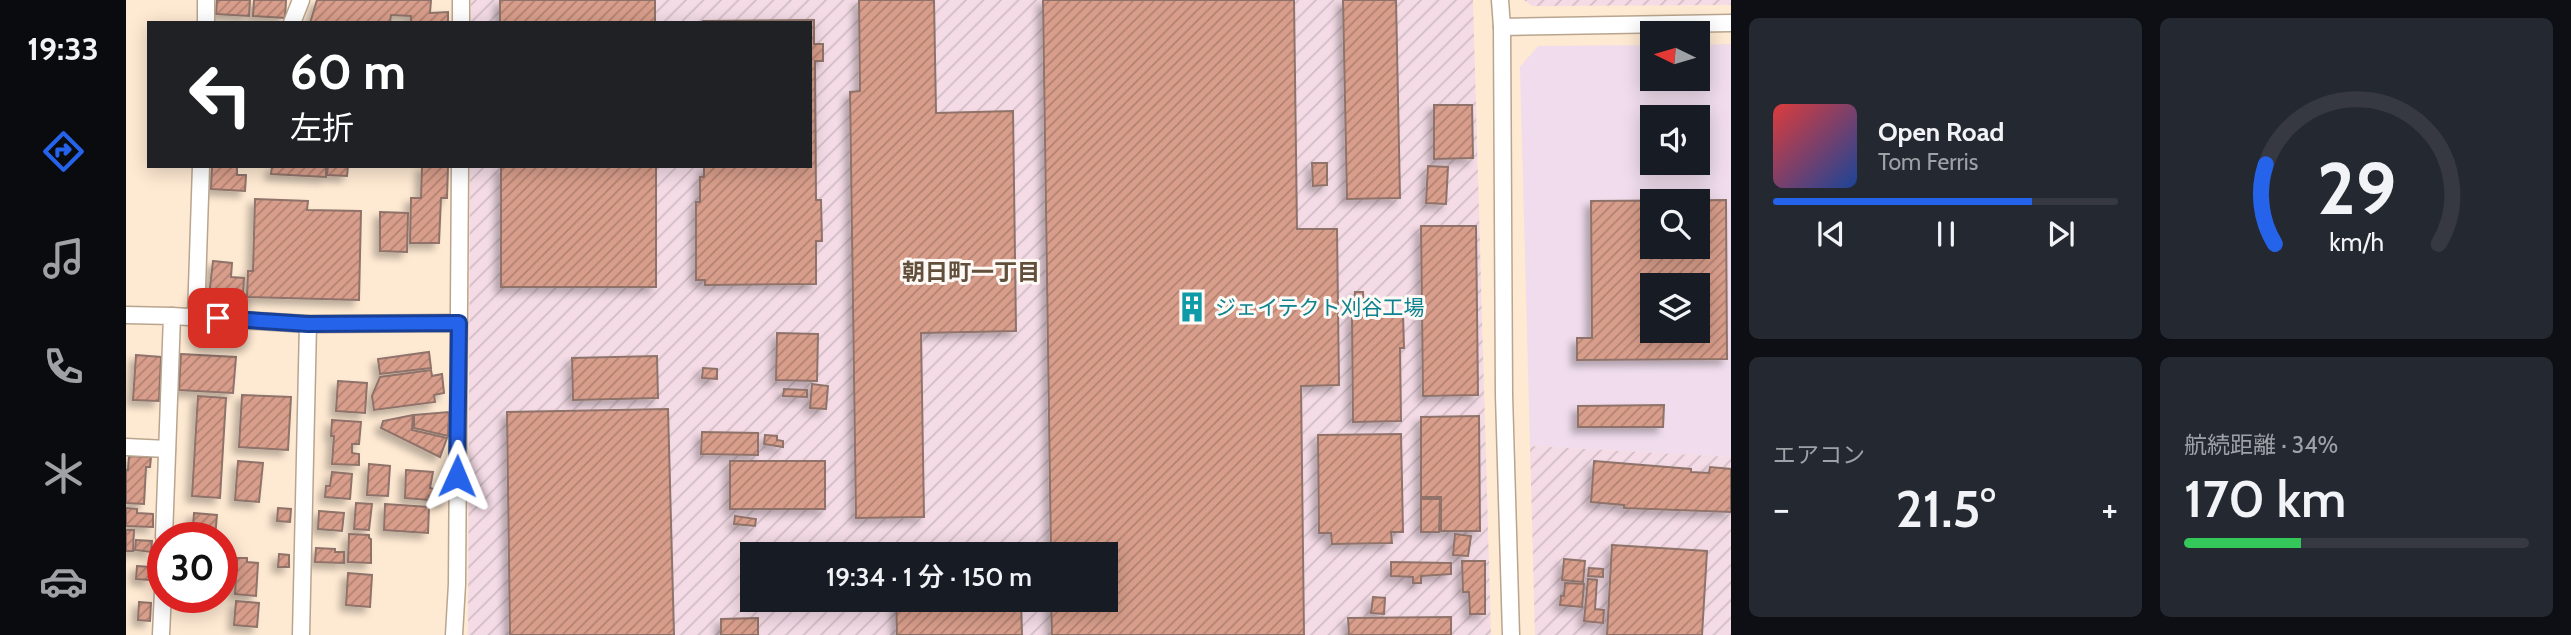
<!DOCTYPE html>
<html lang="ja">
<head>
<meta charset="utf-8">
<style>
  :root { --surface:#171b24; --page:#242831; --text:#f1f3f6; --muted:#9ea1a6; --line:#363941; --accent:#2563eb }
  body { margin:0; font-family:Cabin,"Noto Sans JP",sans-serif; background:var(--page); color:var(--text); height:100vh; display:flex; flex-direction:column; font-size:26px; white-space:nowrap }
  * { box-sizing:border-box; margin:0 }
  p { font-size:23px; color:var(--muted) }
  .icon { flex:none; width:38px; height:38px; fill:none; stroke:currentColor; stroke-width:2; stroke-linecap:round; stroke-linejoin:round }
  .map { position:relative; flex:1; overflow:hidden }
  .drawer { display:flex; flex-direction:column; gap:18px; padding:18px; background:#0d0f14; width:840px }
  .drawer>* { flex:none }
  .hud { position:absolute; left:21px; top:21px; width:665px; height:147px; border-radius:0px; box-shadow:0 4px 18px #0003; background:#202124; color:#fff; overflow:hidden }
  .needle { width:46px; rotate:275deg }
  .buttons { position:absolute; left:1514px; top:21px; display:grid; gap:14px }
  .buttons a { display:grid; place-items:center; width:70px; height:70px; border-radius:0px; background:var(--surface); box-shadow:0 4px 18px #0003; font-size:35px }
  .speed { position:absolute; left:21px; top:522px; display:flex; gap:14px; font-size:35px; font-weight:700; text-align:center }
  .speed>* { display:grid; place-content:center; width:91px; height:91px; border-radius:50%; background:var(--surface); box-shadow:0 4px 18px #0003; line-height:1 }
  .speed .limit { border:10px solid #d22; background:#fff; color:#111 }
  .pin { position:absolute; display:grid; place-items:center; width:60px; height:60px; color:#fff; margin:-30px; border-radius:14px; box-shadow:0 4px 10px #0006 }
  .me { position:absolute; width:77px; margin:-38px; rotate:1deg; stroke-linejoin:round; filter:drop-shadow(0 0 5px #0008) }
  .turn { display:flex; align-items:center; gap:24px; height:147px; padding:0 28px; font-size:32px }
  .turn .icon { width:91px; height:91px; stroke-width:2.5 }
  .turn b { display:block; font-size:49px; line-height:60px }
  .big { font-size:52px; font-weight:600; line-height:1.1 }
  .drawer .widget { flex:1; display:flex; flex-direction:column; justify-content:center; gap:10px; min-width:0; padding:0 24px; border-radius:10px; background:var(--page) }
  .drawer .dial { align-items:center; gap:0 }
  .dial svg { height:182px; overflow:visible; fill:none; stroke:var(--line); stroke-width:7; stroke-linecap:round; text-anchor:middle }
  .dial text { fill:var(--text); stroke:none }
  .song { display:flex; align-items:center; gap:21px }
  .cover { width:84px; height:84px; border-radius:10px; background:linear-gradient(135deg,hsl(0 70% 55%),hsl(220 70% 35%)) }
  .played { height:7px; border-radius:4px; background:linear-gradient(90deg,var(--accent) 75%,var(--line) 75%) }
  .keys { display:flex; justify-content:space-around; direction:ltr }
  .heat { display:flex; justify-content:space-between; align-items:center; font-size:38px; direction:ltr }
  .charge { height:10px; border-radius:5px; background:linear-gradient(90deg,#34c759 34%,var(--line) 0) }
  .drawer .tiles { flex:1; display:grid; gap:18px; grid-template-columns:repeat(2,1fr) }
  .trip { position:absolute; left:614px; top:542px; width:378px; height:70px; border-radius:0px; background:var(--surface); box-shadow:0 4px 18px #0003; font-weight:600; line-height:70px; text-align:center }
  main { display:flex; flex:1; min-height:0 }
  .tabs { display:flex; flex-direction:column; width:126px; justify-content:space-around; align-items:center; background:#090b0e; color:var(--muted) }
  .tabs .icon { width:49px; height:49px }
  .tabs .on { color:var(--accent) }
  .tabs b { font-size:32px; color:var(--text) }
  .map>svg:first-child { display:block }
  .commercial { fill:#f0dcec; fill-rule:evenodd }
  .industrial { fill:url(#industrial-furrows); fill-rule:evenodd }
  .building { fill:url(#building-hatch); stroke:#8f736a; stroke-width:2; fill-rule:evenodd; filter:url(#shadow) }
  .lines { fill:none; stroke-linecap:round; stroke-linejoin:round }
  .minor-casing { stroke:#b9a58f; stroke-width:19 }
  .minor { stroke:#fff; stroke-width:16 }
  .route-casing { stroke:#184099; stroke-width:18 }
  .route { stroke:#2563eb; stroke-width:12 }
  .labels { text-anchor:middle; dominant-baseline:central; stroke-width:6; stroke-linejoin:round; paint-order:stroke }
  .culture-label { font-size:21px; fill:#0d838f; stroke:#fef9f5; text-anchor:start }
  .neighbourhood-label { font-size:23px; font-weight:bold; fill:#614f3c; stroke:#fef9f5 }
</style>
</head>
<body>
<main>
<nav class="tabs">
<b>19:33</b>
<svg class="icon on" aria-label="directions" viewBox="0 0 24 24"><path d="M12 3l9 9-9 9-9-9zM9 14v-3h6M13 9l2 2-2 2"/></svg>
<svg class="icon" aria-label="music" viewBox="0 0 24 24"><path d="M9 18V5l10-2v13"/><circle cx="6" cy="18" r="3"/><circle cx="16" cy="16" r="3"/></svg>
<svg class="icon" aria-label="phone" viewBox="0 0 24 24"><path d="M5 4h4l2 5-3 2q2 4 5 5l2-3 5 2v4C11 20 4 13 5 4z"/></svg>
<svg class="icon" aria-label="climate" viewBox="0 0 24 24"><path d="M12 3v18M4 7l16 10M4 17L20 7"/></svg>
<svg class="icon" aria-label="car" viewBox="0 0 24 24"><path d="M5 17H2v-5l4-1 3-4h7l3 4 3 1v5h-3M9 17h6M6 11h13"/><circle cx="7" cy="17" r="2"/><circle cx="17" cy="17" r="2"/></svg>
</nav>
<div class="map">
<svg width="1605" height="635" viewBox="0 0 1605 635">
  <defs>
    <pattern id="industrial-furrows" width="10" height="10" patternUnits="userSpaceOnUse" patternTransform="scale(1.75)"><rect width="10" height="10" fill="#f4dbe6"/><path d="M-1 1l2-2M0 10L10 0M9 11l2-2" fill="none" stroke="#d2bdc5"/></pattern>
    <pattern id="building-hatch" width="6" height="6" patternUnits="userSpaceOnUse" patternTransform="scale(1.75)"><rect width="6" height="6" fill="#d99e8b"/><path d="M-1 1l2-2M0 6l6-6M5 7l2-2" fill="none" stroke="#b18272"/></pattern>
    <filter id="shadow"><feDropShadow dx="-5.5" dy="5.5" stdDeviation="3.5" flood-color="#0004"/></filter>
  </defs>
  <rect width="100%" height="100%" fill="#fee9d2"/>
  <!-- commercial -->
  <path class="commercial" d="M1605 44V457L1404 446 1394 67 1412 46 1526 45V79H1572V45ZM1526 117H1572V163H1526ZM1526 201H1572V247H1526ZM1526 285H1572V331H1526Z"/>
  <!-- industrial -->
  <g class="industrial">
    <path d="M345 0H1347L1365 635H342L344 166H684V23H345ZM626 555H980V600H626Z"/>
    <polygon points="1398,0 1605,0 1605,5 1406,6"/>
    <polygon points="1404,446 1605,457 1605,635 1409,635"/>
  </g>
  <!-- building -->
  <g class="building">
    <polygon points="91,0 124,0 123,16 90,14"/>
    <polygon points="128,0 160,0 159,18 127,16"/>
    <polygon points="191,0 305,0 304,13 322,12 322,23 285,23 285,16 265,15 264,23 184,23"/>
    <rect x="374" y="0" width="155" height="23"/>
    <polygon points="733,0 808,0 810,113 887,111 890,331 795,333 798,517 730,518 724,92 734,91"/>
    <polygon points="917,0 1168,0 1171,229 1211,229 1213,385 1175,386 1178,635 926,635 925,600 980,600 980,555 925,555"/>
    <polygon points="1217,0 1270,0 1274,198 1221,199"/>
    <polygon points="688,20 688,44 697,44 697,61 689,61 690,200 695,200 696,241 690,241 690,284 579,285 579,280 570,280 570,202 574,202 574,177 578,177 578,166 684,166 684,23 577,23 577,21"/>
    <polygon points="1308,105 1346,105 1347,158 1308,159"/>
    <polygon points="1186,163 1201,163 1201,185 1187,186"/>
    <polygon points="86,166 111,166 111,175 120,175 119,191 85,189"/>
    <polygon points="146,166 200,166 200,177 145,174"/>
    <polygon points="202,166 222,166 221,176 201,175"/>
    <polygon points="296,166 322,166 321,198 315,198 313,243 284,243 285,198 295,198"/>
    <rect x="375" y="166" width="155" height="121"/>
    <polygon points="1302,166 1322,167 1320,204 1300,203"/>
    <polygon points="129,199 182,201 181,210 235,211 233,300 121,297 122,271 127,271"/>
    <path d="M1600 200 1601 359 1451 360V338H1466L1465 201ZM1526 201H1572V247H1526ZM1526 285H1572V331H1526Z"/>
    <polygon points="254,212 282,213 281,252 254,251"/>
    <polygon points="1295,226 1350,226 1352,395 1297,396"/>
    <polygon points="87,261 106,263 105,277 118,278 117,294 105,293 104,298 83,296"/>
    <polygon points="1229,292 1237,292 1238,314 1277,314 1278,348 1274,348 1275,421 1227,422 1226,317 1229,317"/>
    <polygon points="651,333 692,334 691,381 650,380"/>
    <polygon points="303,352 305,368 254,374 252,359"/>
    <polygon points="55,354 110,357 107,393 53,390"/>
    <polygon points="10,355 35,357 33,401 7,400"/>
    <polygon points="531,356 532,398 447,400 446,358"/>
    <polygon points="577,368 591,369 591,379 576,378"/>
    <polygon points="305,370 306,376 316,374 318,393 308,395 309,402 248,410 246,396 254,377"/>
    <polygon points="212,381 241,383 239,413 210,411"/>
    <polygon points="686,384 702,386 700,409 684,408"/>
    <polygon points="658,389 681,390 681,397 657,396"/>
    <polygon points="116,395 165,397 162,450 113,447"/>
    <polygon points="72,396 100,398 94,498 66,496"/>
    <polygon points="1538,405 1537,427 1452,427 1452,406"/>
    <polygon points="542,409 548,635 384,635 381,412"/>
    <polygon points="323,412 322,436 288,428 288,415"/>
    <polygon points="287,415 286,430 321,438 314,457 255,428 257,421"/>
    <polygon points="1353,416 1354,531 1315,531 1315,497 1295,497 1295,417"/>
    <polygon points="206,420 235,422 233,444 226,444 226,453 233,454 233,465 206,464 208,436 205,436"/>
    <polygon points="576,432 632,433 632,455 575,454"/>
    <polygon points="1275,434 1277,532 1265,532 1266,543 1206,544 1205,533 1193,533 1192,435"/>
    <polygon points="639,435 651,436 651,440 657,441 657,447 638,444"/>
    <polygon points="3,456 25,457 24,467 20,467 18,504 0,503 0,470 2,470"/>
    <polygon points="112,461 137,463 133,502 109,500"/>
    <rect x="604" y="461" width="95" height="48"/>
    <polygon points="1468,461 1565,469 1565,472 1583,473 1584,467 1605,469 1605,512 1498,508 1498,505 1465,502"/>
    <polygon points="243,464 264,466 262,496 241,495"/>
    <polygon points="280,470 307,472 304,488 308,489 307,497 303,496 303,500 279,498"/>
    <polygon points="206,472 226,474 224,499 199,497 200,486 204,486"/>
    <polygon points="310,487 321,487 320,500 309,500"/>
    <polygon points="1295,499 1314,499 1313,532 1295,532"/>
    <polygon points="230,503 246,504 243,530 228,529"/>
    <polygon points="259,504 303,507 302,533 258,530"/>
    <polygon points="0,508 11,509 11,513 27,514 27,527 0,526"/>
    <polygon points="152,508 165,509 164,522 151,521"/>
    <polygon points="193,511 218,513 216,531 192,529"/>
    <polygon points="68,513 91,515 89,537 66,537"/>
    <polygon points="609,516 630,519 629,526 608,524"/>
    <polygon points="0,530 8,530 7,551 0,551"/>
    <polygon points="223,534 243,535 243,538 245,539 245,563 222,562"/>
    <polygon points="1329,534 1345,536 1342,556 1327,555"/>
    <polygon points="10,540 26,541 25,552 9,550"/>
    <polygon points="1486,545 1581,551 1576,635 1481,635"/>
    <polygon points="190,548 209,549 209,552 218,552 218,563 189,562"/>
    <polygon points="153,554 163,555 163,567 152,567"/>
    <polygon points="111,558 121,558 121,562 132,563 130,596 109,594"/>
    <polygon points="1438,559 1459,561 1457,582 1436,580"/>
    <polygon points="1336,561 1359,561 1359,614 1344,614 1343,592 1337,592"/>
    <polygon points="1265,562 1325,563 1325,574 1295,576 1295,583 1287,583 1287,577 1265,576"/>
    <polygon points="11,566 24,567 24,580 10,579"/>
    <polygon points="1463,568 1477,569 1477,577 1462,576"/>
    <polygon points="222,573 246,575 244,607 220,605"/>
    <polygon points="1462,579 1471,580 1469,609 1478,610 1477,623 1458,621"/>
    <polygon points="1439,583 1458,584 1456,607 1434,605 1435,596 1438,596"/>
    <polygon points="1247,597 1259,598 1258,614 1245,613"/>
    <polygon points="770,600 895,600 896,635 771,635"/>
    <polygon points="110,601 133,603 131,627 108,625"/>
    <polygon points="13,602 25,603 24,621 12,620"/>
    <polygon points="1325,617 1325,635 1223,635 1222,618"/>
    <polygon points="632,618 632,635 595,635 595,619"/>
  </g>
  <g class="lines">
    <!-- minor casing -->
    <g class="minor-casing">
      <g id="minor">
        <polyline points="335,0 335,23"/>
        <polyline points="1374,0 1376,27 1378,395 1385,635"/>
        <polyline points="80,23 80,0"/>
        <polyline points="166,23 175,0"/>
        <polyline points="1376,27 1605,23"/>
        <polyline points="0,315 46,316 38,537"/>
        <polyline points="46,316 182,324 333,323"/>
        <polyline points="70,317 75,166"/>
        <polyline points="0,447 41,449"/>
        <polyline points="35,635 37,591"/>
        <polyline points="175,635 182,324"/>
        <polyline points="328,635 331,584 334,166"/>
      </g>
    </g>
    <!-- minor -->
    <use href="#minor" class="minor"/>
  </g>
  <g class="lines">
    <!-- route casing -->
    <g class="route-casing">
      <polyline id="route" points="92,318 182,324 333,323 331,476"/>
    </g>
    <!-- route -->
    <use href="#route" class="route"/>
  </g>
  <!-- icons -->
  <defs>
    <g id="building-bare" transform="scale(2.415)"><path d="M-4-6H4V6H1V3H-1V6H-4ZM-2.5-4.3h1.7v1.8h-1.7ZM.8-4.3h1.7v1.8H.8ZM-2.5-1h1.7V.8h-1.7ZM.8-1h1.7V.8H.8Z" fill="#0f9aa8" stroke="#fef9f5" stroke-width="2.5" paint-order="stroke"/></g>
  </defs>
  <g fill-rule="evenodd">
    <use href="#building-bare" x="1066" y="307"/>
  </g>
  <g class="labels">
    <!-- culture labels -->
    <g class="culture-label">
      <text x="1089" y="307">ジェイテクト刈谷工場</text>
    </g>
    <!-- neighbourhood labels -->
    <g class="neighbourhood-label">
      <text x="845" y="272">朝日町一丁目</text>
    </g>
  </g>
</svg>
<div class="buttons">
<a><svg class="needle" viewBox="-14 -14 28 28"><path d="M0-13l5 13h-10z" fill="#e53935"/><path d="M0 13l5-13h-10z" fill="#9ea1a6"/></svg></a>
<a><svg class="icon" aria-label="sound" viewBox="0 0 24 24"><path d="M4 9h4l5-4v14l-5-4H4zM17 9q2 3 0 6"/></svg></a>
<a><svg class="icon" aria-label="search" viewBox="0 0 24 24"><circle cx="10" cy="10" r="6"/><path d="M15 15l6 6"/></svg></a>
<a><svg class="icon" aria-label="layers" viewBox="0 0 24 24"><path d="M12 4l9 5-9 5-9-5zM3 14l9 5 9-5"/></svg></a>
</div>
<div class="speed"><div class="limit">30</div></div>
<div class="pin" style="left:92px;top:318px;background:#d93025"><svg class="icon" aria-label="arrive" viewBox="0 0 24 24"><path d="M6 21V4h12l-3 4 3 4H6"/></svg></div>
<svg class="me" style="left:331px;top:476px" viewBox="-20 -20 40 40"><path d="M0-17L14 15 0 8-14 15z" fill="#2563eb" stroke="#fff" stroke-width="4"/></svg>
<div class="trip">19:34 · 1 分 · 150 m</div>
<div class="hud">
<div class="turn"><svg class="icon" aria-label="left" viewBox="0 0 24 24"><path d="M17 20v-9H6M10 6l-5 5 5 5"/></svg><div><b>60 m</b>左折</div></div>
</div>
</div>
<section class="drawer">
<div class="tiles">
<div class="widget">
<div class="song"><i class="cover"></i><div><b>Open Road</b><p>Tom Ferris</p></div></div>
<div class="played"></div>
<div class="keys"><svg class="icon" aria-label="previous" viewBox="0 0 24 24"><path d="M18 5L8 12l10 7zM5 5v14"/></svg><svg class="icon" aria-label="pause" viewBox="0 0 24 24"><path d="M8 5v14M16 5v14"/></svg><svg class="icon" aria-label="next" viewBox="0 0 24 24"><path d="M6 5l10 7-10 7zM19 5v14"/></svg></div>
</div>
<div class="widget dial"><svg viewBox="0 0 100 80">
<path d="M14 69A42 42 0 1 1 86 69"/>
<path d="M14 69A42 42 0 0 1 10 34" stroke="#2563eb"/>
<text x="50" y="56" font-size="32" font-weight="700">29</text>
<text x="50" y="72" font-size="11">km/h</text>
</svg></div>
<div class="widget"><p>エアコン</p>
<div class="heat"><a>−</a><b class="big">21.5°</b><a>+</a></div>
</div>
<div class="widget"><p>航続距離 · 34%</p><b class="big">170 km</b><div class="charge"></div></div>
</div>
</section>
</main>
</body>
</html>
